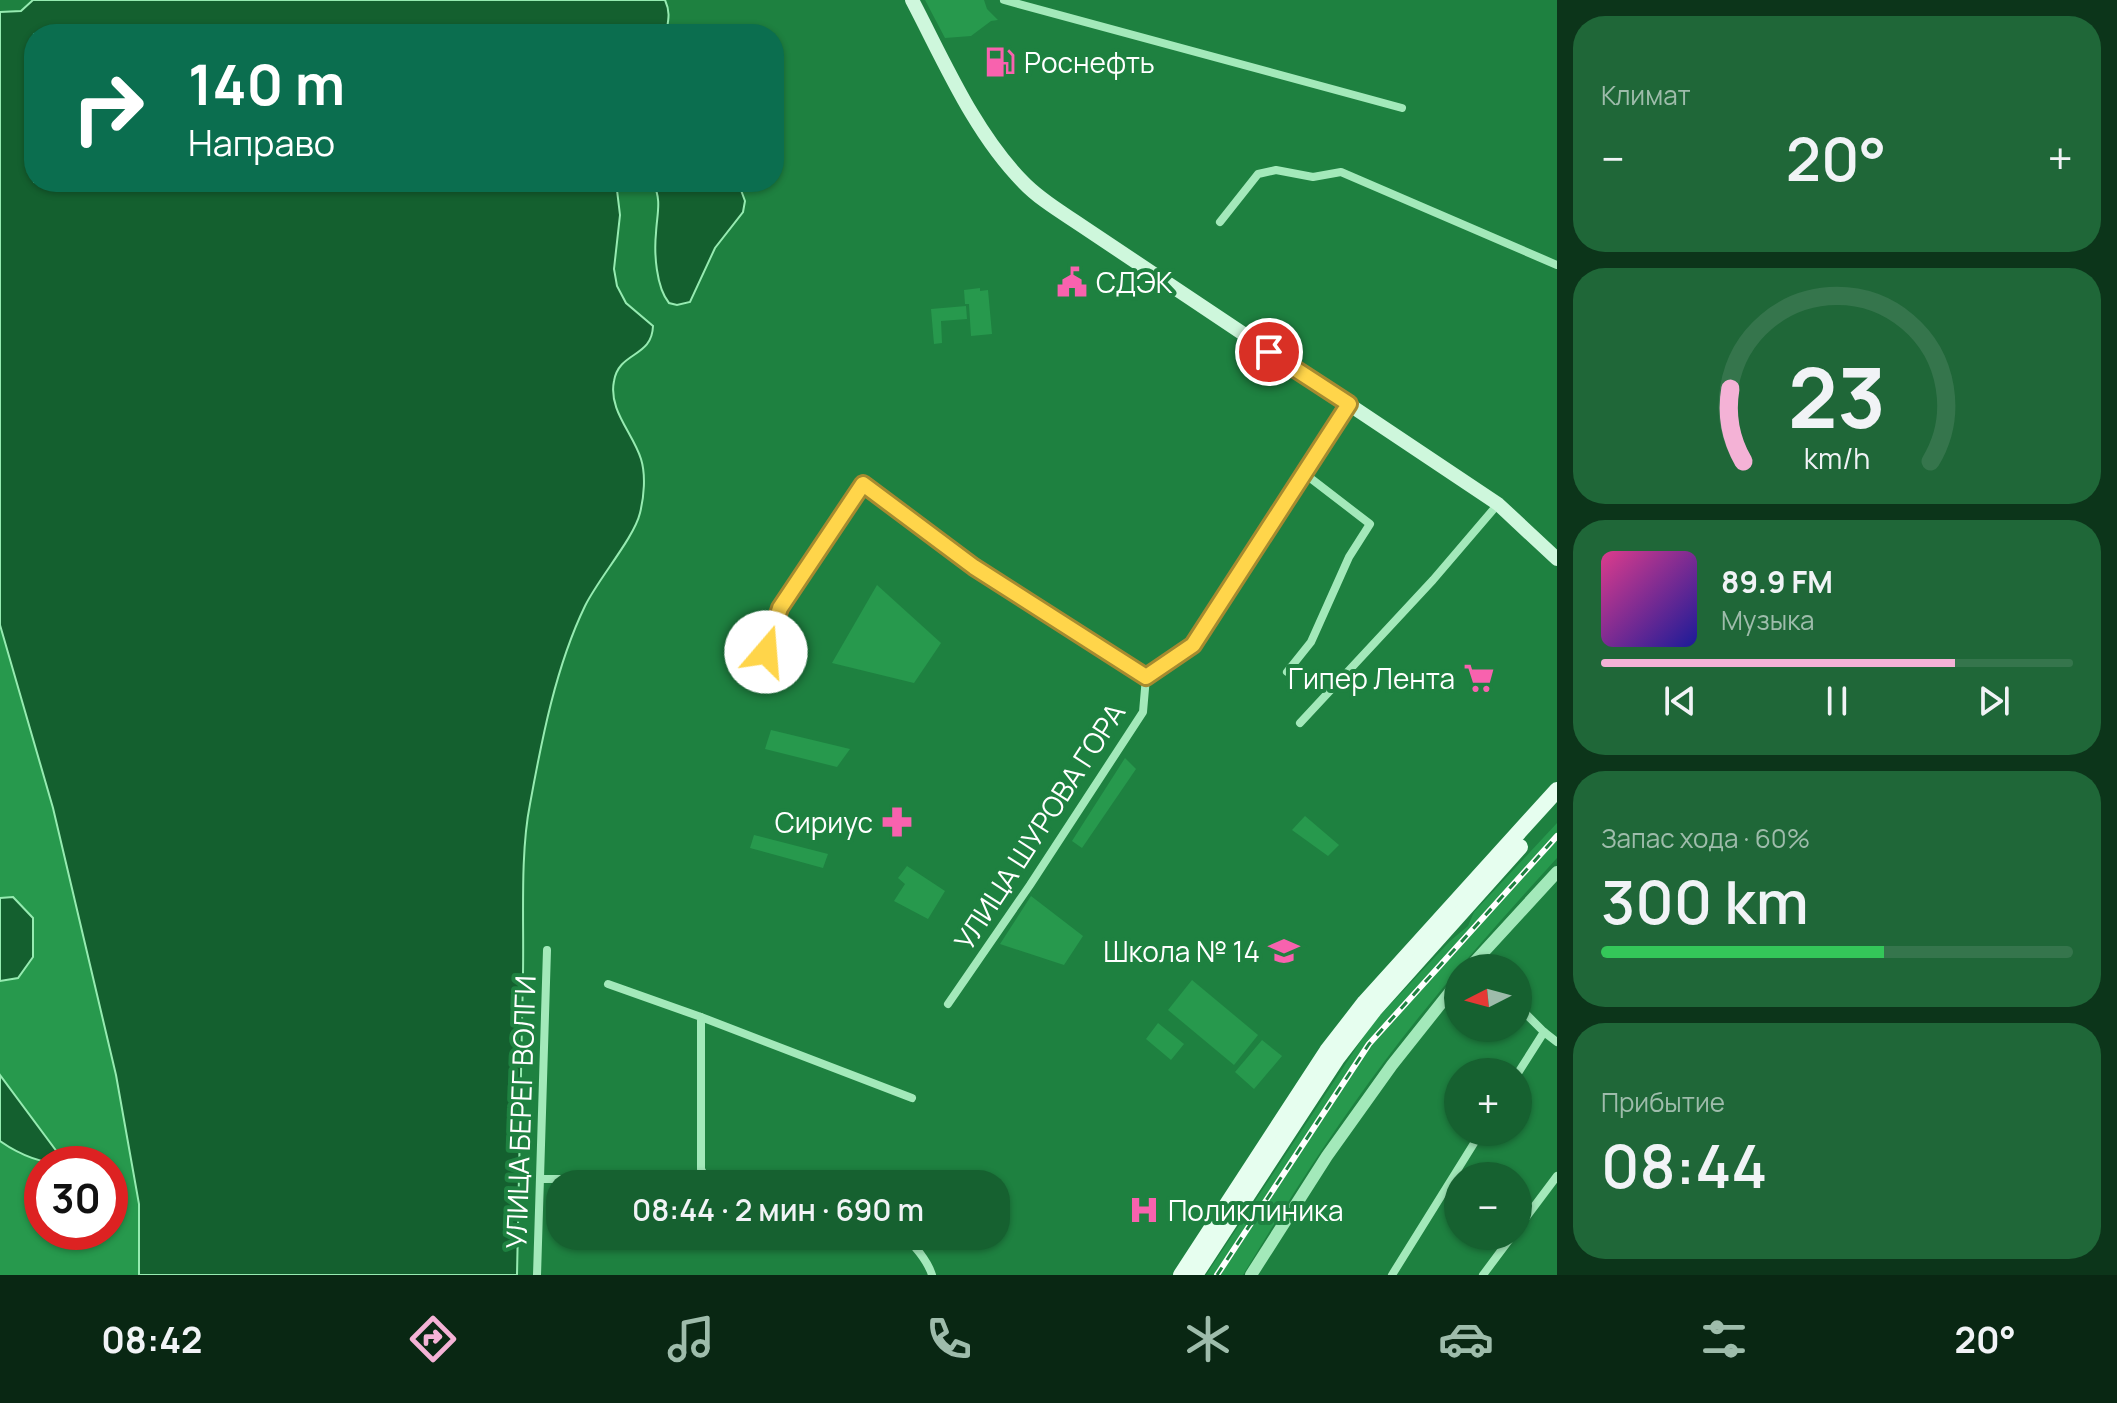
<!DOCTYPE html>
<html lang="ru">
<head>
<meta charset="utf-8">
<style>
  :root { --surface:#166130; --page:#1f6738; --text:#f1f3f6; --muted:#9ebcab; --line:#35754c; --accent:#f4b2d6 }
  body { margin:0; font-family:Manrope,sans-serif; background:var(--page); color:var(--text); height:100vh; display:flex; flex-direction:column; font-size:30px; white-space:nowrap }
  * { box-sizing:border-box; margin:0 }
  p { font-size:26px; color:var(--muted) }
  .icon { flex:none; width:44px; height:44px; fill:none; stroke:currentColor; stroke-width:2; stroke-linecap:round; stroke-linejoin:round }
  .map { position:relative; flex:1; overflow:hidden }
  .side { display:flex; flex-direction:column; gap:16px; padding:16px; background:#0c351a; width:560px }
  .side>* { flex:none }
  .guide { position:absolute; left:24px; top:24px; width:760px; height:168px; border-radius:32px; box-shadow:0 2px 6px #0004; background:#0b6e4f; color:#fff; overflow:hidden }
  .needle { width:52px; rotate:264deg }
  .tools { position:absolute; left:1444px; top:954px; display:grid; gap:16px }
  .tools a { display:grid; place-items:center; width:88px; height:88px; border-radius:50%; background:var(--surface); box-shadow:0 2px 6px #0004; font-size:40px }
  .speed { position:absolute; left:24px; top:1146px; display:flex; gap:16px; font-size:40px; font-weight:700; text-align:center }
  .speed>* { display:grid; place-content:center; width:104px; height:104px; border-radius:50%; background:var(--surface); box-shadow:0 2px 6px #0004; line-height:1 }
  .speed .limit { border:12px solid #d22; background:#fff; color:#111 }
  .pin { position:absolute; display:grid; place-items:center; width:68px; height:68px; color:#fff; margin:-34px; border:4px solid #fff; border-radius:50%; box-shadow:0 2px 8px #0007 }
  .me { position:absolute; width:88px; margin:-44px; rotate:18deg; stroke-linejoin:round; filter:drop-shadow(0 0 6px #0008) }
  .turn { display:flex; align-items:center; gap:28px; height:168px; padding:0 32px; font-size:36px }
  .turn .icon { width:104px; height:104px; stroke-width:2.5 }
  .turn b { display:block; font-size:56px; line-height:68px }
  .big { font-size:60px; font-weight:600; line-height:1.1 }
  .side .tile { flex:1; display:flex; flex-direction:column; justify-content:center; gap:12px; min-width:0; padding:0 28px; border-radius:32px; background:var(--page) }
  .side .dial { align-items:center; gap:0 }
  .dial svg { height:208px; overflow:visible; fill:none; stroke:var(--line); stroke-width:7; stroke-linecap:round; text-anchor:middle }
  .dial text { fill:var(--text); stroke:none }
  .song { display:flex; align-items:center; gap:24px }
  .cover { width:96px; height:96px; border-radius:12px; background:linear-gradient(135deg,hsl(330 70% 55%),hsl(240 70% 35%)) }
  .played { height:8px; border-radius:4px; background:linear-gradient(90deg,var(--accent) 75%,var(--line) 75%) }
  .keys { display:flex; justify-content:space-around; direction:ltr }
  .heat { display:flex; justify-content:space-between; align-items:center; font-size:44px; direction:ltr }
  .charge { height:12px; border-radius:6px; background:linear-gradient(90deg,#34c759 60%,var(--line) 0) }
  .trip { position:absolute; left:546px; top:1170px; width:464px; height:80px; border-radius:32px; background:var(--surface); box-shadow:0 2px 6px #0004; font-weight:600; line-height:80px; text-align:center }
  .dock { display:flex; height:128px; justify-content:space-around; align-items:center; background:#092713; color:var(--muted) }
  .dock .icon { width:56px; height:56px }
  .dock .current { color:var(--accent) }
  .dock b { font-size:36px; color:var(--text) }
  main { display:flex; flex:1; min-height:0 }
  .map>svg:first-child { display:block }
  .green { fill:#27994d }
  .water { fill:#14602f; stroke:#96ebb1; stroke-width:2 }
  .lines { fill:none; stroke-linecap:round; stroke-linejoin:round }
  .minor { stroke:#a3e9ba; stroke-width:8 }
  .tertiary { stroke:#a3e9ba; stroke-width:12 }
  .secondary { stroke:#cef7dc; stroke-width:14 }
  .primary { stroke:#e6feef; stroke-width:16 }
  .rail-casing { stroke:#fff; stroke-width:6 }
  .rail { stroke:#1e8140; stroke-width:3; stroke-dasharray:9; stroke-linecap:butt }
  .route-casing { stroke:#a68a30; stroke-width:20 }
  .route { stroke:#ffd54a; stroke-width:14 }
  .labels { text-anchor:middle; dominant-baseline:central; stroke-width:8; stroke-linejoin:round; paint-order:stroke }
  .poi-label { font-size:28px; fill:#fff; stroke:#1e8140; text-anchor:start }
  .street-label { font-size:28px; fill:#fff; stroke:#1e8140 }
</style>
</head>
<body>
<main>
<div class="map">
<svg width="1557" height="1275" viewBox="0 0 1557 1275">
  <rect width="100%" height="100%" fill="#1e8140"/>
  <!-- green -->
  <g class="green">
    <polygon points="925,0 984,0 987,9 998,20 991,21 971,36 945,38"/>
    <polygon points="980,288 980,291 988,290 992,334 971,336 969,304 965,304 964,290"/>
    <polygon points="966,306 967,319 941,321 942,343 934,344 931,309"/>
    <polygon points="877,585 941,643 914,683 832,663"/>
    <path d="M0 625C42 760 77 897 107 1035 124 1113 147 1195 139 1275H0V1141L19 1154 51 1164H42V1232H110V1164H66L0 1075V981L18 978 33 957V919L13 897 0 898Z"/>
    <polygon points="771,730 850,749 837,767 765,749"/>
    <polygon points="1125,758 1136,769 1082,848 1072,841"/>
    <polygon points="1305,816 1339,845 1328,856 1292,830"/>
    <path d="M1557 823V858C1496 925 1438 990 1384 1062 1333 1130 1287 1202 1243 1275H1206L1372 1024 1450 941 1468 926 1474 912Z"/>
    <polygon points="754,835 828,854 823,868 750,848"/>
    <polygon points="907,866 945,891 928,919 894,901 905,884 898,878"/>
    <polygon points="1031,896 1083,936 1064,965 1000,944"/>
    <polygon points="1192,980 1258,1035 1234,1065 1168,1010"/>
    <polygon points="1158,1023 1184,1044 1171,1060 1146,1039"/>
    <polygon points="1262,1040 1282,1056 1254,1089 1235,1072"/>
  </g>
  <!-- water -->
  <g class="water">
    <path d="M33 0H665C671 13 668 21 666 34H34V182H616L620 215 614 269 617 286 626 303 653 326C652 358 619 351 614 381 608 410 633 433 641 459 646 475 644 497 640 513 634 538 598 579 585 606 556 666 542 738 530 804 520 854 524 920 523 973 521 1074 519 1174 517 1275H139V1204L116 1075 53 808 0 625V12L21 11Z"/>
    <path d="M653 182H738L745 201 743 212 715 248 690 302 677 305 669 303C656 287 654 253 656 233 657 213 662 201 653 182Z"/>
    <polygon points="13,897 33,918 33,957 18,978 0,981 0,898"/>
    <path d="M0 1075 66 1164C41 1164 20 1155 0 1141Z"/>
  </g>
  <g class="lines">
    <!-- minor -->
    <g class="minor">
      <polyline points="1004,0 1402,108"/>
      <polyline points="1220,222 1258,174 1276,170 1313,177 1341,172 1557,265"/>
      <polyline points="766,652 780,608 863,484 974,567 1146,677"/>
      <polyline points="1287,672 1311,642 1349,557 1370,524 1305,474"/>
      <polyline points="1146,677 1193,645 1349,404"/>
      <polyline points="1300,723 1433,580 1498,504"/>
      <polyline points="1479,955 1487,968"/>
      <polyline points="608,984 701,1017 701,1169 706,1179"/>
      <polyline points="948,1004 1030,885 1143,712 1146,677"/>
      <polyline points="1518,1006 1544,1032 1557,1042"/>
      <polyline points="701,1017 912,1098"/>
      <polyline points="1518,1073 1544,1032"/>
      <polyline points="541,1179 706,1179 751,1180 763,1184"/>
      <polyline points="1518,1228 1557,1176"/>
      <path d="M902 1236C914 1243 928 1262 932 1275"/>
      <polyline points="537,1275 547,950"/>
      <polyline points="1392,1275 1481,1132"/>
      <polyline points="1483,1275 1512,1236"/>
    </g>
    <!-- tertiary -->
    <g class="tertiary">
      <polyline points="1469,968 1557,872"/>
      <polyline points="1251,1275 1327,1156 1392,1065 1458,982"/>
    </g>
    <!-- secondary -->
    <path class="secondary" d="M912 0C944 61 974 132 1023 182 1040 200 1063 213 1082 226L1498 504 1557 559"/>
    <!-- primary -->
    <g class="primary">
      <polyline points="1181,1275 1327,1051 1365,1002 1557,790"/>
      <polyline points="1195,1275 1337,1058 1374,1010 1520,847"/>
    </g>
    <!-- rail casing -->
    <g class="rail-casing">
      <polyline id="rail" points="1217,1275 1369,1044 1557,836"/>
    </g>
    <!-- rail -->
    <use href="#rail" class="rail"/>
  </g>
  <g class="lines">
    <!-- route casing -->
    <g class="route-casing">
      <polyline id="route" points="766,652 780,608 863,484 974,567 1146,677 1193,645 1349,404 1269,352"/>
    </g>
    <!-- route -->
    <use href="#route" class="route"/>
  </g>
  <!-- icons -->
  <defs>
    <g id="fuel-bare" transform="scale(2.4)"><path d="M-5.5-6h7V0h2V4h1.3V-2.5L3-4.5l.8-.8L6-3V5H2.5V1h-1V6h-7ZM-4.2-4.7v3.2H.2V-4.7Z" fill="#f862ae" stroke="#1e8140" stroke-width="2.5" paint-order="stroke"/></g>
    <g id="civic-bare" transform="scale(2.4)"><path d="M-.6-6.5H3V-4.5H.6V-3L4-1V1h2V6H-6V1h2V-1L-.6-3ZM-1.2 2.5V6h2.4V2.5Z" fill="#f862ae" stroke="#1e8140" stroke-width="2.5" paint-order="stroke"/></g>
    <g id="supermarket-bare" transform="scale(2.4)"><path d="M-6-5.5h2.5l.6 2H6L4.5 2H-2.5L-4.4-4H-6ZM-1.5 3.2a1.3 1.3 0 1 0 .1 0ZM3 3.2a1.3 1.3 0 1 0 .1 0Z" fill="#f862ae" stroke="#1e8140" stroke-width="2.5" paint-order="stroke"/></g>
    <g id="pharmacy-bare" transform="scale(2.4)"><path d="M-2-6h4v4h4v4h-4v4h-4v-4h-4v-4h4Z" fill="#f862ae" stroke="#1e8140" stroke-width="2.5" paint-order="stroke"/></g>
    <g id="school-bare" transform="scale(2.4)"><path d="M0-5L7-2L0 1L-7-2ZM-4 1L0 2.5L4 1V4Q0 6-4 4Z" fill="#f862ae" stroke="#1e8140" stroke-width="2.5" paint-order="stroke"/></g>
    <g id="hospital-bare" transform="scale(2.4)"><path d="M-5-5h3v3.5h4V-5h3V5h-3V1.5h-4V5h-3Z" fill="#f862ae" stroke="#1e8140" stroke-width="2.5" paint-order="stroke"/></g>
  </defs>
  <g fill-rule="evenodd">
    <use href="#fuel-bare" x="1000" y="62"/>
    <use href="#civic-bare" x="1072" y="282"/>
    <use href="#supermarket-bare" x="1479" y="678"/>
    <use href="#pharmacy-bare" x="897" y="822"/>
    <use href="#school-bare" x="1284" y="951"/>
    <use href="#hospital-bare" x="1144" y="1210"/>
  </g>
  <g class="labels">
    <!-- poi labels -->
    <g class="poi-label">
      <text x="1024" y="62">Роснефть</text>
      <text x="1096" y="282">СДЭК</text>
      <text x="1455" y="678" text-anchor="end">Гипер Лента</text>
      <text x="873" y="822" text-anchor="end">Сириус</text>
      <text x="1260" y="951" text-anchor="end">Школа № 14</text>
      <text x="1168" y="1210">Поликлиника</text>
    </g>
    <!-- street labels -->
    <g class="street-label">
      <text transform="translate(1039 826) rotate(-57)">УЛИЦА ШУРОВА ГОРА</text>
      <text transform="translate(520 1112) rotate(-88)">УЛИЦА БЕРЕГ ВОЛГИ</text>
    </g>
  </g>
</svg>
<div class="tools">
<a><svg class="needle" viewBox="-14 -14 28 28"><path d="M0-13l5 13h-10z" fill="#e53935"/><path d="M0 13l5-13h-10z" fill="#9ebcab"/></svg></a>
<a>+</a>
<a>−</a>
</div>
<div class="speed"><div class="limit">30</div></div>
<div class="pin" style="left:1269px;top:352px;background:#d93025"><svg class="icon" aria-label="arrive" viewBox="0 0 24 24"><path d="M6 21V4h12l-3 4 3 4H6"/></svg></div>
<svg class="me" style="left:766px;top:652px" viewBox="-20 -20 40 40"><circle r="19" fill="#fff"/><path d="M0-13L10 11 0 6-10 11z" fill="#ffd54a"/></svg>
<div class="trip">08:44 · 2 мин · 690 m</div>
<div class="guide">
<div class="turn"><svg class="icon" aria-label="right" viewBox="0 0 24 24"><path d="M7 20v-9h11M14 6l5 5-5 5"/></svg><div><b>140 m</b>Направо</div></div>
</div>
</div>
<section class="side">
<div class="tile"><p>Климат</p>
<div class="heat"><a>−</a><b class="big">20°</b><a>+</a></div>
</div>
<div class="tile dial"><svg viewBox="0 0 100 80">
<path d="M14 69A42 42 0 1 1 86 69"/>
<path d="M14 69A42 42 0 0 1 9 41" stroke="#f4b2d6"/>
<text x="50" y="56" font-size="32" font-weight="700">23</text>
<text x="50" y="72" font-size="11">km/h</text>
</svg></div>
<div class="tile">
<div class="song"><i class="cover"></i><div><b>89.9 FM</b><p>Музыка</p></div></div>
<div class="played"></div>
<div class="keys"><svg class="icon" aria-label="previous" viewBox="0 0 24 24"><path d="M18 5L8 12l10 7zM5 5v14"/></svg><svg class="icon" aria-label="pause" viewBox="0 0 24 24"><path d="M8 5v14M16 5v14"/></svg><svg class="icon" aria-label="next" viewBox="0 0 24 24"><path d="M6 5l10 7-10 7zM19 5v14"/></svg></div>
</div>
<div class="tile"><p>Запас хода · 60%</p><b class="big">300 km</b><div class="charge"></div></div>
<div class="tile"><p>Прибытие</p><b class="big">08:44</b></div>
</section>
</main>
<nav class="dock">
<b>08:42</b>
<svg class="icon current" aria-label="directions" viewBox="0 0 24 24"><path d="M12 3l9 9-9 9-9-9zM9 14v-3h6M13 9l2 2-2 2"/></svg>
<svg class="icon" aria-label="music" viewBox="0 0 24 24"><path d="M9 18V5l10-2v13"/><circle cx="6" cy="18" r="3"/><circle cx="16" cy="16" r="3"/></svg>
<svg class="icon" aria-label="phone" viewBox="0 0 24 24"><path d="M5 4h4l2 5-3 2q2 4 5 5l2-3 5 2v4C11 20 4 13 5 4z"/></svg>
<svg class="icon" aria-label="climate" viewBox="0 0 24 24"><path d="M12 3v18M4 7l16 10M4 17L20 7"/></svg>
<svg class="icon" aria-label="car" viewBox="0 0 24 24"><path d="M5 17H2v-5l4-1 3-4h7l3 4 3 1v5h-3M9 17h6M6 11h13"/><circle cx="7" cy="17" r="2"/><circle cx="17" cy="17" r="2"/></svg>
<svg class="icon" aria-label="filters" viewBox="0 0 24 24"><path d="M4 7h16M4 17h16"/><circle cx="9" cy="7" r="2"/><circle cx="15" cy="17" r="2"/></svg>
<b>20°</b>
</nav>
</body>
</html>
